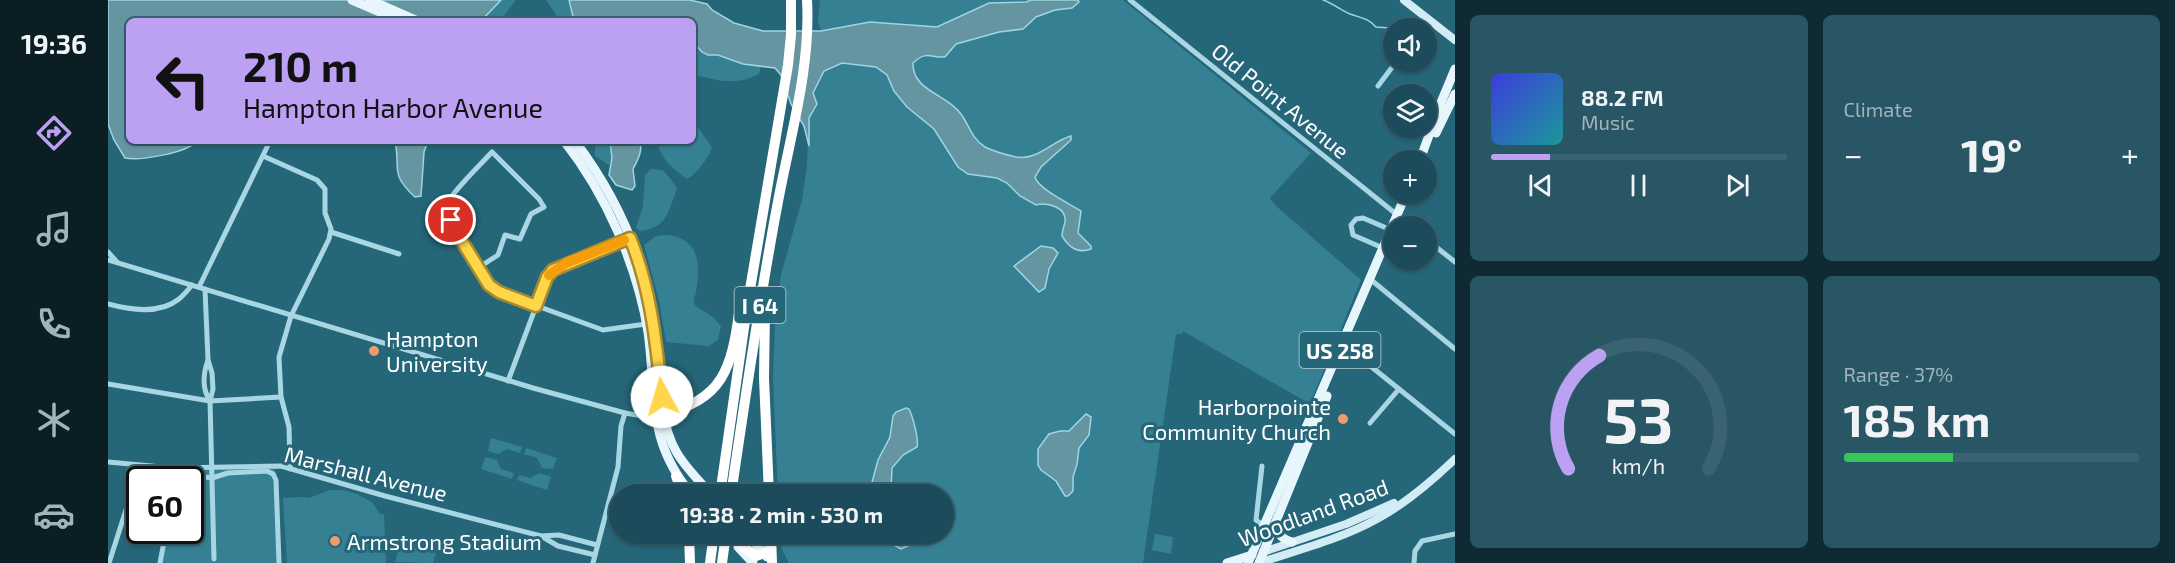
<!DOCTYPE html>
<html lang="en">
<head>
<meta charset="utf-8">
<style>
  :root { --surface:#1c4c5b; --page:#295664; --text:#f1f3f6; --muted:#a0b4bb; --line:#3a6371; --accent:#bca0f2 }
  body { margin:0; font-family:"Exo 2",sans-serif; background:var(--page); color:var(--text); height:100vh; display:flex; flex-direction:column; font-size:22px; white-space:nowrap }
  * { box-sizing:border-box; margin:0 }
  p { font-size:20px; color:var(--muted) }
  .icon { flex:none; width:33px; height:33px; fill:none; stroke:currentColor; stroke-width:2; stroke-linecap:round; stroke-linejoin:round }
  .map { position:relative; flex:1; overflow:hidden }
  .panel { display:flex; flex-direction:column; gap:15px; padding:15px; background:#0f2a32; width:720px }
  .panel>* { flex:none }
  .banner { position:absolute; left:18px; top:18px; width:570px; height:126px; border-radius:9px; box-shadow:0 2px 4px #0004,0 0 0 2px var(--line); background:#bca0f2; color:#111; overflow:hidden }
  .fabs { position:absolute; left:1275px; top:18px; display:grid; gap:12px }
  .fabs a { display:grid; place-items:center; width:54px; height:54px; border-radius:50%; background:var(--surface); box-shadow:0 2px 4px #0004,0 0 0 2px var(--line); font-size:30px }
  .speed { position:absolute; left:18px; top:466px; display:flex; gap:12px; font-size:30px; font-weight:700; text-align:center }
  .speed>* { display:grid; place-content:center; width:78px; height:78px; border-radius:50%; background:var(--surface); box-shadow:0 2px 4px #0004,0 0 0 2px var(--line); line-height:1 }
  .speed .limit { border:3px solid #111; border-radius:9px; background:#fff; color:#111 }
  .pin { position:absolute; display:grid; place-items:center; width:51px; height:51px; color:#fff; margin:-26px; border:3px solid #fff; border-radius:50%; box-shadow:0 2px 6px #0007 }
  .me { position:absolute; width:66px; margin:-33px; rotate:354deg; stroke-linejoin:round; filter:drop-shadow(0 0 4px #0008) }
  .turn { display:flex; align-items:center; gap:21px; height:126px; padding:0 18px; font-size:27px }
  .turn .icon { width:78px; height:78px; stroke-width:2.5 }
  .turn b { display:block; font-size:42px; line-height:51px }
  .big { font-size:45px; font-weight:700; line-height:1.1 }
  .panel .widget { flex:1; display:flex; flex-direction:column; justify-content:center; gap:9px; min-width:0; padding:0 21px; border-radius:9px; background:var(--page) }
  .panel .dial { align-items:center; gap:0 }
  .dial svg { height:156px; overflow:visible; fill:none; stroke:var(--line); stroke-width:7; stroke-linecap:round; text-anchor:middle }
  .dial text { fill:var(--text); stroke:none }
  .song { display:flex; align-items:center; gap:18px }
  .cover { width:72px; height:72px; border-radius:9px; background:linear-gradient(135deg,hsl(240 70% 55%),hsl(180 70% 35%)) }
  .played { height:6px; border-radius:3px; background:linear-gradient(90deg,var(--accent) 20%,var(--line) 20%) }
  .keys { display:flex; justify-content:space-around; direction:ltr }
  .heat { display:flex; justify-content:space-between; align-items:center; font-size:33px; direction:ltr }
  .charge { height:9px; border-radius:4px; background:linear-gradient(90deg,#34c759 37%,var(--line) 0) }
  .panel .tiles { flex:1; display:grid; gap:15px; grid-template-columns:repeat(2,1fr) }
  .trip { position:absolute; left:501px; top:484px; width:345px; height:60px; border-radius:30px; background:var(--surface); box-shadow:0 2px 4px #0004,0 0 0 2px var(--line); font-weight:700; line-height:60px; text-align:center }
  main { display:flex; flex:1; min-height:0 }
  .tab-bar { display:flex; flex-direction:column; width:108px; justify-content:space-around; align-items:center; background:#0b1e24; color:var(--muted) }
  .tab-bar .icon { width:42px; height:42px }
  .tab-bar .on { color:var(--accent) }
  .tab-bar b { font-size:27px; color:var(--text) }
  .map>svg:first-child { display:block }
  .green { fill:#368094 }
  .water { fill:#6695a2; stroke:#9cd6e4; stroke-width:1.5 }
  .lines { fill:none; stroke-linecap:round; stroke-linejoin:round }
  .stream { stroke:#9cd6e4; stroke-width:1.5 }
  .minor { stroke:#a8d7e3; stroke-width:5 }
  .secondary { stroke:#d1ecf4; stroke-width:8 }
  .primary { stroke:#e7f6fc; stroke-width:9 }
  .motorway { stroke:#fff; stroke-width:10 }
  .route-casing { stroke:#a68a30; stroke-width:15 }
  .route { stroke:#ffd54a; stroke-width:10 }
  .slow { stroke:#f59e0b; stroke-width:10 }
  .poi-dot { fill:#ec9c6d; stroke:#256679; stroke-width:2 }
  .labels { text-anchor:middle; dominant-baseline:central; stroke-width:6; stroke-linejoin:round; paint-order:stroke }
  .shield { fill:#256679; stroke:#bed1d7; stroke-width:1.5 }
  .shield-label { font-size:21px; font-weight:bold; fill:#fff }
  .street-label { font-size:22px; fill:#fff; stroke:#256679 }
  .poi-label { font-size:22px; fill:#fff; stroke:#256679; text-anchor:start }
</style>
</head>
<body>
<main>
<nav class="tab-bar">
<b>19:36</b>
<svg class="icon on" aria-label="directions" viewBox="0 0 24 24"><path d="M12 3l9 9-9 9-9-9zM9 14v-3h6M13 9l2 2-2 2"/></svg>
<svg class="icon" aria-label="music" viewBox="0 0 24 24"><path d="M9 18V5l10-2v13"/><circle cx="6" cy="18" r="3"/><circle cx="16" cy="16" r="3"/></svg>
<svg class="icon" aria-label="phone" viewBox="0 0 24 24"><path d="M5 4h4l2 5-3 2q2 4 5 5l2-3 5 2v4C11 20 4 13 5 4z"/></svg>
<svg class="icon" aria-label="climate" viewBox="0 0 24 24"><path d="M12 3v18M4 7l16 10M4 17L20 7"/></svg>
<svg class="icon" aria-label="car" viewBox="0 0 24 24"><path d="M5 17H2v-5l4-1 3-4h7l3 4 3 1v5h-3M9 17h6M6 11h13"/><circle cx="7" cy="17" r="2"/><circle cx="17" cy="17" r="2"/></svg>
</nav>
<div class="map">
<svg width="1347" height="563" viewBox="0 0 1347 563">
  <rect width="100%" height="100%" fill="#256679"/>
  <!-- green -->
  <g class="green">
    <polygon points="393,0 408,0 392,21 373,21"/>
    <polygon points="438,0 461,0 466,21 452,21"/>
    <polygon points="712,0 1015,0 1203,153 1162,198 1167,205 1253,280 1202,404 1075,331 1074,334 1068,334 1035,563 681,563 673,547 670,534 836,534 836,495 670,495 665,379 667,323 673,275 694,200 699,165 702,98 716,71 729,30 713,31 710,21"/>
    <path d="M585 42 594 52 600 55H610L635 64 653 66 651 74C629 86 608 81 585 74Z"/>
    <path d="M585 121 604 147C601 157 588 175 579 179 567 170 549 157 551 141H585Z"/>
    <polygon points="487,141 502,141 504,159 501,165 487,156"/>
    <path d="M543 169 555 170 565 182 569 189C560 211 560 228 532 231L528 228 535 206 537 175Z"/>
    <path d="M558 235C591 237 593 264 588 292 587 297 584 301 587 305 591 310 599 312 603 316 607 318 610 323 613 326L610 340 601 346 558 342 551 300 536 245 548 236Z"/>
    <polygon points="383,438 414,447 412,453 399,449 390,454 380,451"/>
    <polygon points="418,448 449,458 445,469 434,468 429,458 416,454"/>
    <polygon points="379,457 389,460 393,469 406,473 404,479 373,469 377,458"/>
    <polygon points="166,468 169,474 172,563 51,563 56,531 82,531 82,480 66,480 68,470"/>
    <polygon points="432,473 443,477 439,490 409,480 411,475 422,478"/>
    <polygon points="222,490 235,490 249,494 264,502 272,514 276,514 278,563 179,563 175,498 195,497 201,498"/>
    <polygon points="1047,534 1065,537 1063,554 1044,550"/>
    <polygon points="294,535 330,545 325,563 287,562"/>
  </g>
  <!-- water -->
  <g class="water">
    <path d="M0 0H393L373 21H21V141H89C79 153 32 161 17 158L6 140 0 124Z"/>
    <path d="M461 0H582L599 4 604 10 626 23 655 31H713L762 22 829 27 881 3 918 2 923 0H970L971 2 964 8 947 10 928 17 915 29 891 32 848 44 837 57C822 58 819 50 805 63 804 91 839 94 853 114 861 125 864 139 877 147 885 151 899 155 908 157 929 161 944 141 963 136V140L933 167 927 177C930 189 962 204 973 211L970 233 983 246V249C969 254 961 247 954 236 954 231 956 227 957 222 959 207 939 202 928 205L912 196 899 183 889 178 860 174 850 167 826 129 799 107 786 91 779 75 768 67 734 63 716 71 705 93 709 104 701 118V146L696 126 683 104 673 75 667 68 635 64 610 55H600L594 52 585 42V21H466Z"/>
    <path d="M287 141H320L316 152 313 196 307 197C281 173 293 169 287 141Z"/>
    <path d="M502 141H533C533 155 531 157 525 169L527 186 524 190 508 185 501 175 504 158Z"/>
    <polygon points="933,246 945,248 950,253 941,269 937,288 931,292 906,266"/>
    <path d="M798 408 801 409C805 417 811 440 809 447L795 455 784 468 783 489 785 495H765L763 486 770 460 782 437 785 416 788 412Z"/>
    <polygon points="978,414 983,417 981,435 971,448 969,464 965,477 965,491 960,496 957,496 948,481 933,470 930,465 930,449 941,434 952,431 961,431"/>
    <polygon points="780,534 802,534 802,545 793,549 782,543"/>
  </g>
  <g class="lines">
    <!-- stream -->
    <path class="stream" d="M1215 0C1225 3 1232 10 1242 14 1253 18 1260 18 1268 27L1282 28"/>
    <!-- minor -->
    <g class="minor">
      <polyline points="1022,0 1303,226"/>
      <polyline points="1311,28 1319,17"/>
      <polyline points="1270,86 1288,62"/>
      <polyline points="155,156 209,180 217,189 217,213 223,229 221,239 183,316 171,357 173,397 181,427 182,469"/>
      <polyline points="223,232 291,254"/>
      <polyline points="1318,239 1347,262"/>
      <polyline points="1275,248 1245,235 1243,225 1248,219 1255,218 1283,230"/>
      <polyline points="0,252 9,262"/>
      <polyline points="0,260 425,388 517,413 534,416 547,415"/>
      <path d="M370 268 390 255 397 235 412 239 423 214 436 207 431 199 384 152C376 161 344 192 341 201 335 221 374 280 391 292L495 330 538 324"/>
      <polyline points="1262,279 1347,349"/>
      <polyline points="91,287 162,141"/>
      <polyline points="97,289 100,360 104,373 105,389 102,401 106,559"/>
      <path d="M0 304C22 310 51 315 71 299 76 295 80 290 84 285"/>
      <polyline points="1235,344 1347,434"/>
      <path d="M100 360C95 374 94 389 102 401"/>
      <path d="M400 381 439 277C455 259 493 249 515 240"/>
      <polyline points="0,384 102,401 173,397"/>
      <polyline points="1262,423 1291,389"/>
      <polyline points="0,462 65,468 173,466 277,496 433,536 450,546 487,555"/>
      <polyline points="1154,466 1148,520 1156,526"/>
      <polyline points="68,480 76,474 104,478 120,473 159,471 165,474 168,480 171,563"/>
      <polyline points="433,536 451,535 489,545"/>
      <polyline points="1,563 32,466"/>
      <polyline points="52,563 58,531"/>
      <polyline points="485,563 510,467 513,426 517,413"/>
      <polyline points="1306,563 1307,551 1314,541 1347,534"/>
    </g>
    <!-- secondary -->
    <g class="secondary">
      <polyline points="1296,0 1347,40"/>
      <polyline points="1155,552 1238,524 1286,503"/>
      <path d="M1151 563C1190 550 1233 539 1269 519 1297 504 1324 481 1347 459"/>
    </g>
    <!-- primary -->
    <g class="primary">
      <polyline points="244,0 293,21"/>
      <polyline points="262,0 310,21"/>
      <polyline points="1328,133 1347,94"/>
      <path d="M456 141C498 194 529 265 540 332 549 397 538 440 584 495"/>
      <path d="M467 141C504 190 530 245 543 305 552 349 546 415 569 453 578 468 592 482 604 495"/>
      <polyline points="1312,160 1332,105 1347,69"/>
      <path d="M1167 524C1169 534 1174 539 1184 542"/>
      <polyline points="639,534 659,557"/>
      <polyline points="630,547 645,563"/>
      <polyline points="1119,563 1144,555"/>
      <polyline points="1140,563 1298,194"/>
      <polyline points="1151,563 1219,396"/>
    </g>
    <!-- motorway -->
    <g class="motorway">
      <polyline points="657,309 656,378 661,495"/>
      <path d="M556 413C615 401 624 366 631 313"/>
      <polyline points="568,476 575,495"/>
      <polyline points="612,495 639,307 680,65 683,35 683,0"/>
      <path d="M623 495C637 399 651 302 669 207 681 140 703 69 699 0"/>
      <polyline points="581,534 582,563"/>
      <polyline points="663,534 664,563"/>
      <polyline points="623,538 648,556 659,552 663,545"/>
      <polyline points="602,563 606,534"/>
      <polyline points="614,563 618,534"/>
    </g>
  </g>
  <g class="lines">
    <!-- route casing -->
    <g class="route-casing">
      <path id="route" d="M343 220 347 230 381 285 391 292 428 306 439 277 445 270 522 238C543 289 548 343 554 397"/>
    </g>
    <!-- route -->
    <use href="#route" class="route"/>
    <!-- slow -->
    <polyline class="slow" points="441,275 458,263 516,240"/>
  </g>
  <!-- markers -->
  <g class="poi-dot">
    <circle cx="266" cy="351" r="6"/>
    <circle cx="1235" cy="419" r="6"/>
    <circle cx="227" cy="541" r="6"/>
  </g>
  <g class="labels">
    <!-- shield labels -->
    <g class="shield">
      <rect x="626.5" y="287" width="51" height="36" rx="4.5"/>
      <rect x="1191.5" y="332" width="81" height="36" rx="4.5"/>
    </g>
    <g class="shield-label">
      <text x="652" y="305">I 64</text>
      <text x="1232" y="350">US 258</text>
    </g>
    <!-- street labels -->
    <g class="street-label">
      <text transform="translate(1173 100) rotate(39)">Old Point Avenue</text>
      <text transform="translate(258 473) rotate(14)">Marshall Avenue</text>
      <text transform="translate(1205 512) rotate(-20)">Woodland Road</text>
    </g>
    <!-- poi labels -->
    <g class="poi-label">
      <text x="278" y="338">Hampton<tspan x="278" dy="25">University</tspan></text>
      <text x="1223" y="406" text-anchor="end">Harborpointe<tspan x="1223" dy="25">Community Church</tspan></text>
      <text x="239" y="541">Armstrong Stadium</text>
    </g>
  </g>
</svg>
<div class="fabs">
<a><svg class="icon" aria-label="sound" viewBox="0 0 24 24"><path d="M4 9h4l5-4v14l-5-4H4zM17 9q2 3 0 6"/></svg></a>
<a><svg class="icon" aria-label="layers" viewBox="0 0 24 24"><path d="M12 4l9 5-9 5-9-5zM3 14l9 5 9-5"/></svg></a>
<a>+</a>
<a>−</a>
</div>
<div class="speed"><div class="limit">60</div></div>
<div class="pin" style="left:343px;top:220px;background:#d93025"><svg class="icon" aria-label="arrive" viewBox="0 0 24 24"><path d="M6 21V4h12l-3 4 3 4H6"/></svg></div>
<svg class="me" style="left:554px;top:397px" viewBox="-20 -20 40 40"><circle r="19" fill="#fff"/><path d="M0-13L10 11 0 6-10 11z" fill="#ffd54a"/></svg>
<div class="trip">19:38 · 2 min · 530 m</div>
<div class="banner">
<div class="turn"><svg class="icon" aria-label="left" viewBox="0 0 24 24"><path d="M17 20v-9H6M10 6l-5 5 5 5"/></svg><div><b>210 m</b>Hampton Harbor Avenue</div></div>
</div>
</div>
<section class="panel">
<div class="tiles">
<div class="widget">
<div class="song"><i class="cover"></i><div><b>88.2 FM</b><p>Music</p></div></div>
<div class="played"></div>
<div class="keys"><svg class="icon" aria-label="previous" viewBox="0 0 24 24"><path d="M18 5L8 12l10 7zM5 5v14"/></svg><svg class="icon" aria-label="pause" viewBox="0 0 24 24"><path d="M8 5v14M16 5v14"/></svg><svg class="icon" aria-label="next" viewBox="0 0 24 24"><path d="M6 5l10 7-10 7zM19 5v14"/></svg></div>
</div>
<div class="widget"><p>Climate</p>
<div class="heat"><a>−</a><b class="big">19°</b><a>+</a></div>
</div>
<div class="widget dial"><svg viewBox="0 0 100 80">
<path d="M14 69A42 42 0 1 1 86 69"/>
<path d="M14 69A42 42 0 0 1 30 11" stroke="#bca0f2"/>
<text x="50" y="56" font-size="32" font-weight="700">53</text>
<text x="50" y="72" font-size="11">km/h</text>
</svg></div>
<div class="widget"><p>Range · 37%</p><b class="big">185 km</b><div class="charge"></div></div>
</div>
</section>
</main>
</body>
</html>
